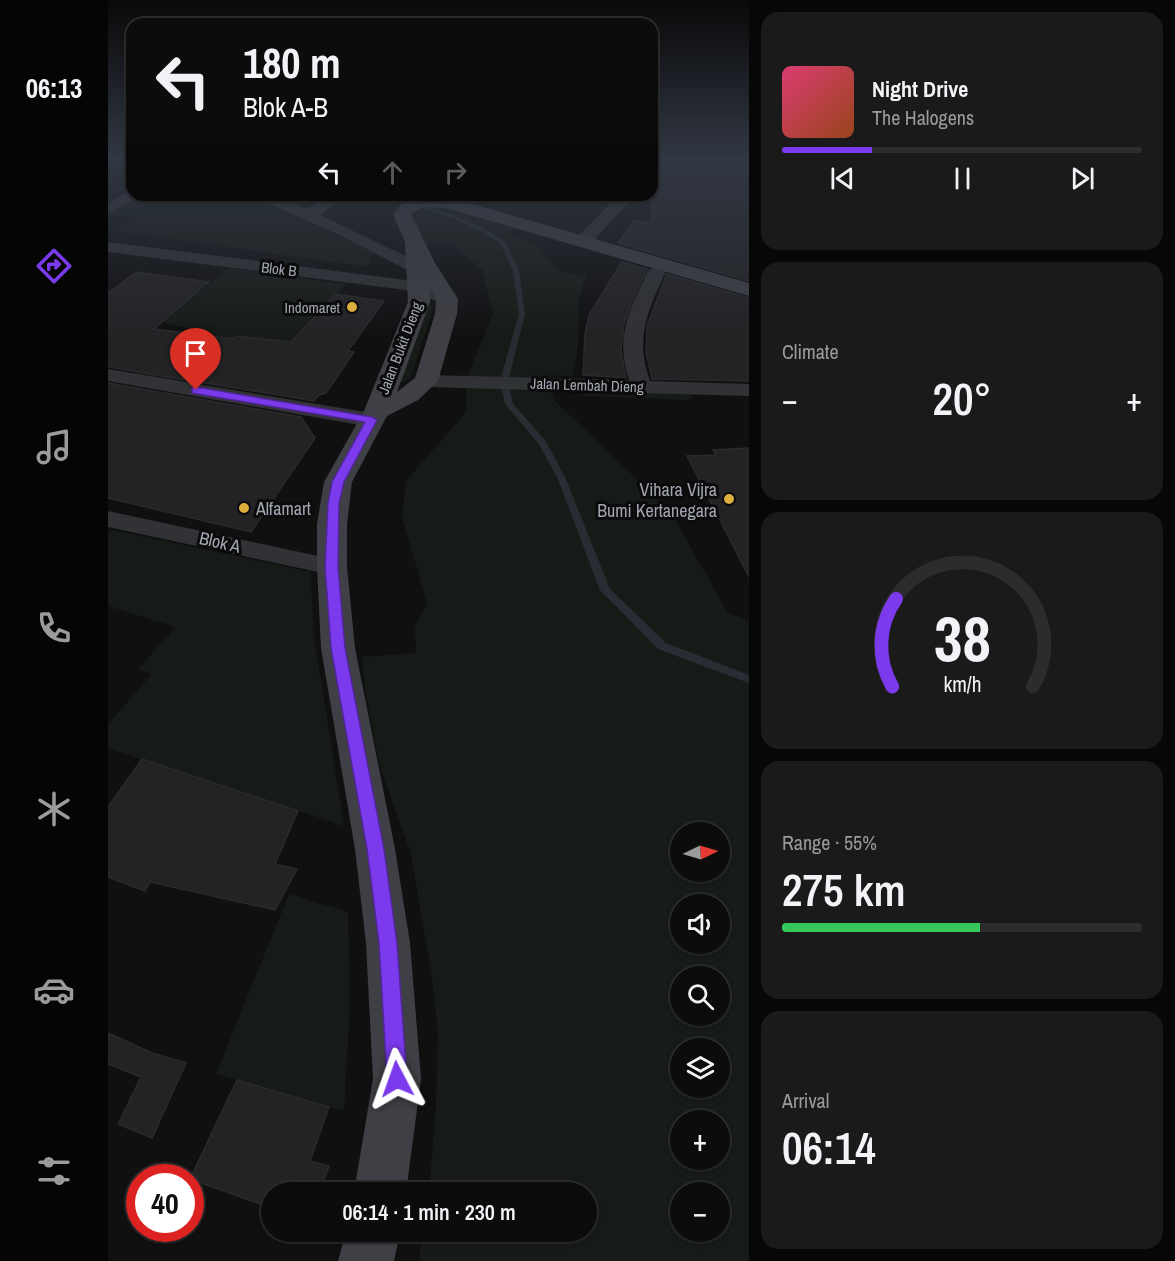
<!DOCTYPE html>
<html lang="en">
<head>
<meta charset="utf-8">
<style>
  :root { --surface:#0c0c0d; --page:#1a1a1b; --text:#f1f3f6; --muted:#9a9b9d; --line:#2c2c2e; --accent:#7c3aed }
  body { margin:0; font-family:"Archivo Narrow",sans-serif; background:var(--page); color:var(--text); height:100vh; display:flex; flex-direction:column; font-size:22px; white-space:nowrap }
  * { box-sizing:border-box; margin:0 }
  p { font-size:20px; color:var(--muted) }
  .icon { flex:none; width:33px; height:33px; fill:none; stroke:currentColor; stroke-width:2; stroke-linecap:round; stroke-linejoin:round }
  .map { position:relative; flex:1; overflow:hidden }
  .details { display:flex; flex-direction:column; gap:12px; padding:12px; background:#070707; width:426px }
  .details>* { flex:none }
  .top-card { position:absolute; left:18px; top:18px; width:532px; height:183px; border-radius:18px; box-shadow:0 2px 4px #0004,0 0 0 2px var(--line); background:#0c0c0d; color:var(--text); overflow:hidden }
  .needle { width:39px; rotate:85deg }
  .tools { position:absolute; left:562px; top:822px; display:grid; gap:12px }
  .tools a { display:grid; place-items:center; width:60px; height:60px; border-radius:50%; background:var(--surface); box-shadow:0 2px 4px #0004,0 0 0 2px var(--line); font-size:30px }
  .speed { position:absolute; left:18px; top:1164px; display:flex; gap:12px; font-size:30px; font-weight:700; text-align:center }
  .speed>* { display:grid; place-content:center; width:78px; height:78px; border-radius:50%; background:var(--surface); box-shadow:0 2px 4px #0004,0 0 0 2px var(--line); line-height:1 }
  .speed .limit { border:9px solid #d22; background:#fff; color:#111 }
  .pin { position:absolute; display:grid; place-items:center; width:51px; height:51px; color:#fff; margin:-62px -26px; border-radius:50% 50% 50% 0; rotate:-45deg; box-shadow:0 0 6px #0007 }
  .pin .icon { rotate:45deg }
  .me { position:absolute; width:66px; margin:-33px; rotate:356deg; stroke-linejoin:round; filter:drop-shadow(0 0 4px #0008) }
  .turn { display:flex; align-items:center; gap:21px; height:126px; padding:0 18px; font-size:27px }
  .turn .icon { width:78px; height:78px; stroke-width:2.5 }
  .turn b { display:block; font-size:42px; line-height:51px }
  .lanes { display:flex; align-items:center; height:57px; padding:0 18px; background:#0003; justify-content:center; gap:30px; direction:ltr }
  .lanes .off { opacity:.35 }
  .big { font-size:45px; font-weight:600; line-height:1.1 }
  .details .tile { flex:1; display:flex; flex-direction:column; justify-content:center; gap:9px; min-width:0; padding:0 21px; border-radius:18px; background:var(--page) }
  .details .dial { align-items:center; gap:0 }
  .dial svg { height:156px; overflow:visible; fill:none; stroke:var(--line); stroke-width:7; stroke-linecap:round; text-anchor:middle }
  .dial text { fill:var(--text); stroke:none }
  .song { display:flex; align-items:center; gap:18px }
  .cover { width:72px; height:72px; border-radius:9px; background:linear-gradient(135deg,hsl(340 70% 55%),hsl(20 70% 35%)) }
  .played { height:6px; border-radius:3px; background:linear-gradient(90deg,var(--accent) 25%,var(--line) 25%) }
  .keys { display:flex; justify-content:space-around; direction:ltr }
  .heat { display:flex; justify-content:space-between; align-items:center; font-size:33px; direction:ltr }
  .charge { height:9px; border-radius:4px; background:linear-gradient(90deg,#34c759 55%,var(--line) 0) }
  .trip { position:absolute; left:153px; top:1182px; width:336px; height:60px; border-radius:30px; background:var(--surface); box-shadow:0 2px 4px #0004,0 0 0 2px var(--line); font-weight:600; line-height:60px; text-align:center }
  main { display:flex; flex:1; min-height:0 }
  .menu { display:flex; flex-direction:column; width:108px; justify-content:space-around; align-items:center; background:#050505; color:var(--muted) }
  .menu .icon { width:42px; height:42px }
  .menu .selected { color:var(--accent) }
  .menu b { font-size:27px; color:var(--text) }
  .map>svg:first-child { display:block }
  .green { fill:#171b17; fill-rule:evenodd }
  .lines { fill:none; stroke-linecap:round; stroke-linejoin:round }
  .stream { fill:#282d33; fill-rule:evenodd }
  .building { fill:#232325; stroke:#2a2a2d; stroke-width:1.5 }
  .street { fill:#313235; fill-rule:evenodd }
  .secondary { fill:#3f4045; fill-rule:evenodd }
  .route { fill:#7c3aed; stroke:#51269a; stroke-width:1.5 }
  .poi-dot { fill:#dbae3d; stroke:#0b0b0c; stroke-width:2 }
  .labels { text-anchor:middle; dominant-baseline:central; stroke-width:6; stroke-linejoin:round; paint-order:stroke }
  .far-street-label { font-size:15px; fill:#a2a6b0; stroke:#0b0b0c }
  .far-poi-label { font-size:15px; fill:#a2a6b0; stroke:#0b0b0c; text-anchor:end }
  .poi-label { font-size:18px; fill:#a2a6b0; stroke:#0b0b0c; text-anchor:end }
  .street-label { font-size:18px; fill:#a2a6b0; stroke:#0b0b0c }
</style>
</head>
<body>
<main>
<nav class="menu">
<b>06:13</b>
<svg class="icon selected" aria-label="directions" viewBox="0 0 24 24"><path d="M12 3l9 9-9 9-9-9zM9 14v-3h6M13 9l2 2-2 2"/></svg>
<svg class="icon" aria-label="music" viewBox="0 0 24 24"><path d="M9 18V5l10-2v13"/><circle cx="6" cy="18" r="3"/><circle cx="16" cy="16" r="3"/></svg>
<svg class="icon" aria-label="phone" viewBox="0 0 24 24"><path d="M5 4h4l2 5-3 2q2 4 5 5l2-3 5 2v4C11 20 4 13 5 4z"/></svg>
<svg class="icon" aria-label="climate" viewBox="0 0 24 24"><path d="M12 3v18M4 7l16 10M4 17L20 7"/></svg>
<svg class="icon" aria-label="car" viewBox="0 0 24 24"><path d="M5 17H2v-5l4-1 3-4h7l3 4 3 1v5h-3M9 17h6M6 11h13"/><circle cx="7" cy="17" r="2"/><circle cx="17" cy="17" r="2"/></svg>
<svg class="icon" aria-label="filters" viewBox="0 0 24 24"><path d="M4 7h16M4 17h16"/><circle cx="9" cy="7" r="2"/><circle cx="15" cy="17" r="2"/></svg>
</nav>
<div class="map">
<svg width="641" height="1261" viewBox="0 0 641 1261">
  <rect width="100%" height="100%" fill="#101011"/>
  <!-- green -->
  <g class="green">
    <polygon points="34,195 143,195 260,250 264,253 262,265 253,266 9,231 27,218 2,214"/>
    <path d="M327 204 407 228 399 235 425 242 451 272 479 276C468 298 471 309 471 333 471 347 467 363 465 377L443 375 445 399 562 511 620 613 641 620V1261H311L315 1232H478V1192H321L328 1106 330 1035 324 977 303 854 272 767 257 689 254 657 308 653 307 627 319 603 294 517 298 481 358 412V380L385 313 374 270 344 244 315 245 302 219 310 209ZM573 832H612V872H573ZM573 904H612V944H573ZM573 976H612V1016H573ZM573 1048H612V1088H573ZM573 1120H612V1160H573ZM573 1192H612V1232H573Z"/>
    <polygon points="120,268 238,284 185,342 128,336 78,383 26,374 81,328 55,323"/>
    <polygon points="321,305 325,306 325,308 302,380 294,382 292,381"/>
    <polygon points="473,390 583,394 585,396 581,400 477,396 471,392"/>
    <polygon points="0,529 203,572 205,630 236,826 0,748 0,724 44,674 30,669 68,627 0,606"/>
    <polygon points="181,894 240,912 242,1002 236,1111 108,1074"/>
  </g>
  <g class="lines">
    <!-- stream -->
    <polygon class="stream" points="274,195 283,195 348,216 377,229 397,241 411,271 417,314 400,381 405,404 437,440 457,477 502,589 558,643 641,675 641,683 550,649 492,590 449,477 430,443 397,404 392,381 411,314 405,271 392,243 373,231 344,218"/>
  </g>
  <!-- building -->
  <g class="building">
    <polygon points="564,160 606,160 615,166 641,169 641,281 510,243 525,221 544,223 544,190"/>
    <polygon points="514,262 539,269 525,299 516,324 513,351 518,378 475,375 477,333 481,315"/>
    <polygon points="29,272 101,282 46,329 124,339 128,336 183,342 228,294 276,301 240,351 246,352 218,393 211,395 206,401 0,367 0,293"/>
    <polygon points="559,274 641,298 641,381 544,379 538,352 539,326"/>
    <polygon points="0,383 193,417 207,438 143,532 0,498"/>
    <polygon points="641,448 641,577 579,456 608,455 605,450"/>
    <polygon points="34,759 190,811 167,864 189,869 167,910 42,882 37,891 0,877 0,807"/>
    <polygon points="0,1033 44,1053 78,1063 44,1138 10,1124 33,1077 0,1064"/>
    <polygon points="129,1080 221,1107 202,1161 221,1166 212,1192 164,1192 164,1208 82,1179"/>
  </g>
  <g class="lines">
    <!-- street -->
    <g class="street">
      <polygon points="544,160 559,160 549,172 544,173"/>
      <polygon points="608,160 641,160 641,167 615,164"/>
      <polygon points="24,190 24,195 32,195 29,198 0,214 0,203"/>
      <polygon points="146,195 167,195 199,209 221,195 239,195 212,215 331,272 334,276 331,280 319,280 235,237 149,198"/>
      <polygon points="511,195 528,195 481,245 469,245 467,241 469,237"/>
      <path d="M0 242 298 280C313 283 339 286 348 299L345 303 339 305 298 290 0 252Z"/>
      <path d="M548 268 554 269 557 273C539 312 527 339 542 381L641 384V396L318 387 311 385 308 381 311 377 318 375 521 380C507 338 521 311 539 273L542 269Z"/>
      <polygon points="0,369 263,413 271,415 274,420 271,425 263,427 0,381"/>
      <polygon points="0,511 224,559 233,561 237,567 233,573 224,575 0,527"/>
    </g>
    <!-- secondary -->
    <g class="secondary">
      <path d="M315 196 347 199 641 283V296L338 208 315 207 303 214 327 263 350 299 349 314 330 381 310 400 279 416 244 482 239 524V567L247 648 287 849 302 943 313 1079 298 1192H246L265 1079 258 943 247 849 213 648 209 567V524L216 482 256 411 300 302 297 242 285 214 296 201ZM322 288 328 299 327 314 307 378 289 392 322 302Z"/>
      <polygon points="238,1232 292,1232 286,1261 230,1261"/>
    </g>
  </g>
  <!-- sky -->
  <linearGradient id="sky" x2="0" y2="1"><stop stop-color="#090909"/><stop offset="0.47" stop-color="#313743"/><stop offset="1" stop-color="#313743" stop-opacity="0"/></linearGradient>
  <rect width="641" height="337" fill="url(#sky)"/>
  <!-- route -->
  <polygon class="route" points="88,387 264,417 269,420 236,482 231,503 230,567 237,648 276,849 289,943 299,1079 296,1086 289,1089 282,1086 279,1079 271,943 259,849 223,648 217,567 220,503 224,482 257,422 84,393 84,388"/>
  <!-- markers -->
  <g class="poi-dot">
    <circle cx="244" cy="307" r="6"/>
    <circle cx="621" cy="499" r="6"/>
    <circle cx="136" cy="508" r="6"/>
  </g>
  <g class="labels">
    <!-- far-street labels -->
    <g class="far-street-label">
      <text transform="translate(171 269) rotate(7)">Blok B</text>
      <text transform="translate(292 348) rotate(-69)">Jalan Bukit Dieng</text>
      <text transform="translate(479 385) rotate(2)">Jalan Lembah Dieng</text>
    </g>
    <!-- far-poi labels -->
    <g class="far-poi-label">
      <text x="232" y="307">Indomaret</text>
    </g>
    <!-- poi labels -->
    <g class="poi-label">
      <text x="609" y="489">Vihara Vijra<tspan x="609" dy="21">Bumi Kertanegara</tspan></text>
      <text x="148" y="508" text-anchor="start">Alfamart</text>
    </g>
    <!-- street labels -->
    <g class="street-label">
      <text transform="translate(112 542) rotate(13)">Blok A</text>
    </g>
  </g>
</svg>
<div class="tools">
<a><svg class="needle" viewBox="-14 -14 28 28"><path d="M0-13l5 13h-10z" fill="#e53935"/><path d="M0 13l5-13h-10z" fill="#9a9b9d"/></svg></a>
<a><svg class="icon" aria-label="sound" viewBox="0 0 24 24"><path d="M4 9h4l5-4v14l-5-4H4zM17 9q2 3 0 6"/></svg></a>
<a><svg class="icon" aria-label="search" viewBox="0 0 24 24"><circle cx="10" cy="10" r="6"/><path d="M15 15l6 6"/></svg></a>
<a><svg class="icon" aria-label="layers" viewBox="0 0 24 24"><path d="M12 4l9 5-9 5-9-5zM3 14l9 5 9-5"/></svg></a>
<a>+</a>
<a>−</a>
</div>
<div class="speed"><div class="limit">40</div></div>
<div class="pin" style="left:88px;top:390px;background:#d93025"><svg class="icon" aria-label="arrive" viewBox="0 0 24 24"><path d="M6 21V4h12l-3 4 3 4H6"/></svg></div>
<svg class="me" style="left:289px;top:1079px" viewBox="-20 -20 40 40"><path d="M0-17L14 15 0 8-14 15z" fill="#7c3aed" stroke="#fff" stroke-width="4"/></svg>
<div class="trip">06:14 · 1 min · 230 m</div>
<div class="top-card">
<div class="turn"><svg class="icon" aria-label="left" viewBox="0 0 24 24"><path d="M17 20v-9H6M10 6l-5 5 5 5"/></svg><div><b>180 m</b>Blok A-B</div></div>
<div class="lanes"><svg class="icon" aria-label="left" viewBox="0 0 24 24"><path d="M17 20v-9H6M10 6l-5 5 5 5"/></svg><svg class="icon off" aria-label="ahead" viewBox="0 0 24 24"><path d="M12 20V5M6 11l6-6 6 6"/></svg><svg class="icon off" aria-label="right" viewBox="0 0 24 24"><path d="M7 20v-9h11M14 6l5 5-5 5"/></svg></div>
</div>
</div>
<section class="details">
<div class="tile">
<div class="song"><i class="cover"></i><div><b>Night Drive</b><p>The Halogens</p></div></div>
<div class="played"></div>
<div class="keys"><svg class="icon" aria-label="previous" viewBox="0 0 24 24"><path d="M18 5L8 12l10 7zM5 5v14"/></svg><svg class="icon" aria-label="pause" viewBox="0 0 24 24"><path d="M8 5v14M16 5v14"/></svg><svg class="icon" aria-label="next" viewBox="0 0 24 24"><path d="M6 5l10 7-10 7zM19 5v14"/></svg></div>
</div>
<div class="tile"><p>Climate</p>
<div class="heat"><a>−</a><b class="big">20°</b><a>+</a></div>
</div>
<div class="tile dial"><svg viewBox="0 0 100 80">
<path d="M14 69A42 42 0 1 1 86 69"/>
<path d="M14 69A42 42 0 0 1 16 24" stroke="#7c3aed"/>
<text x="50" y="56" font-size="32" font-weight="700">38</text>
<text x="50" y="72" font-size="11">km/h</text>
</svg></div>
<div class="tile"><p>Range · 55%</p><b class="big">275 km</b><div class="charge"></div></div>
<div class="tile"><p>Arrival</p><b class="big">06:14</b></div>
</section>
</main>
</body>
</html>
